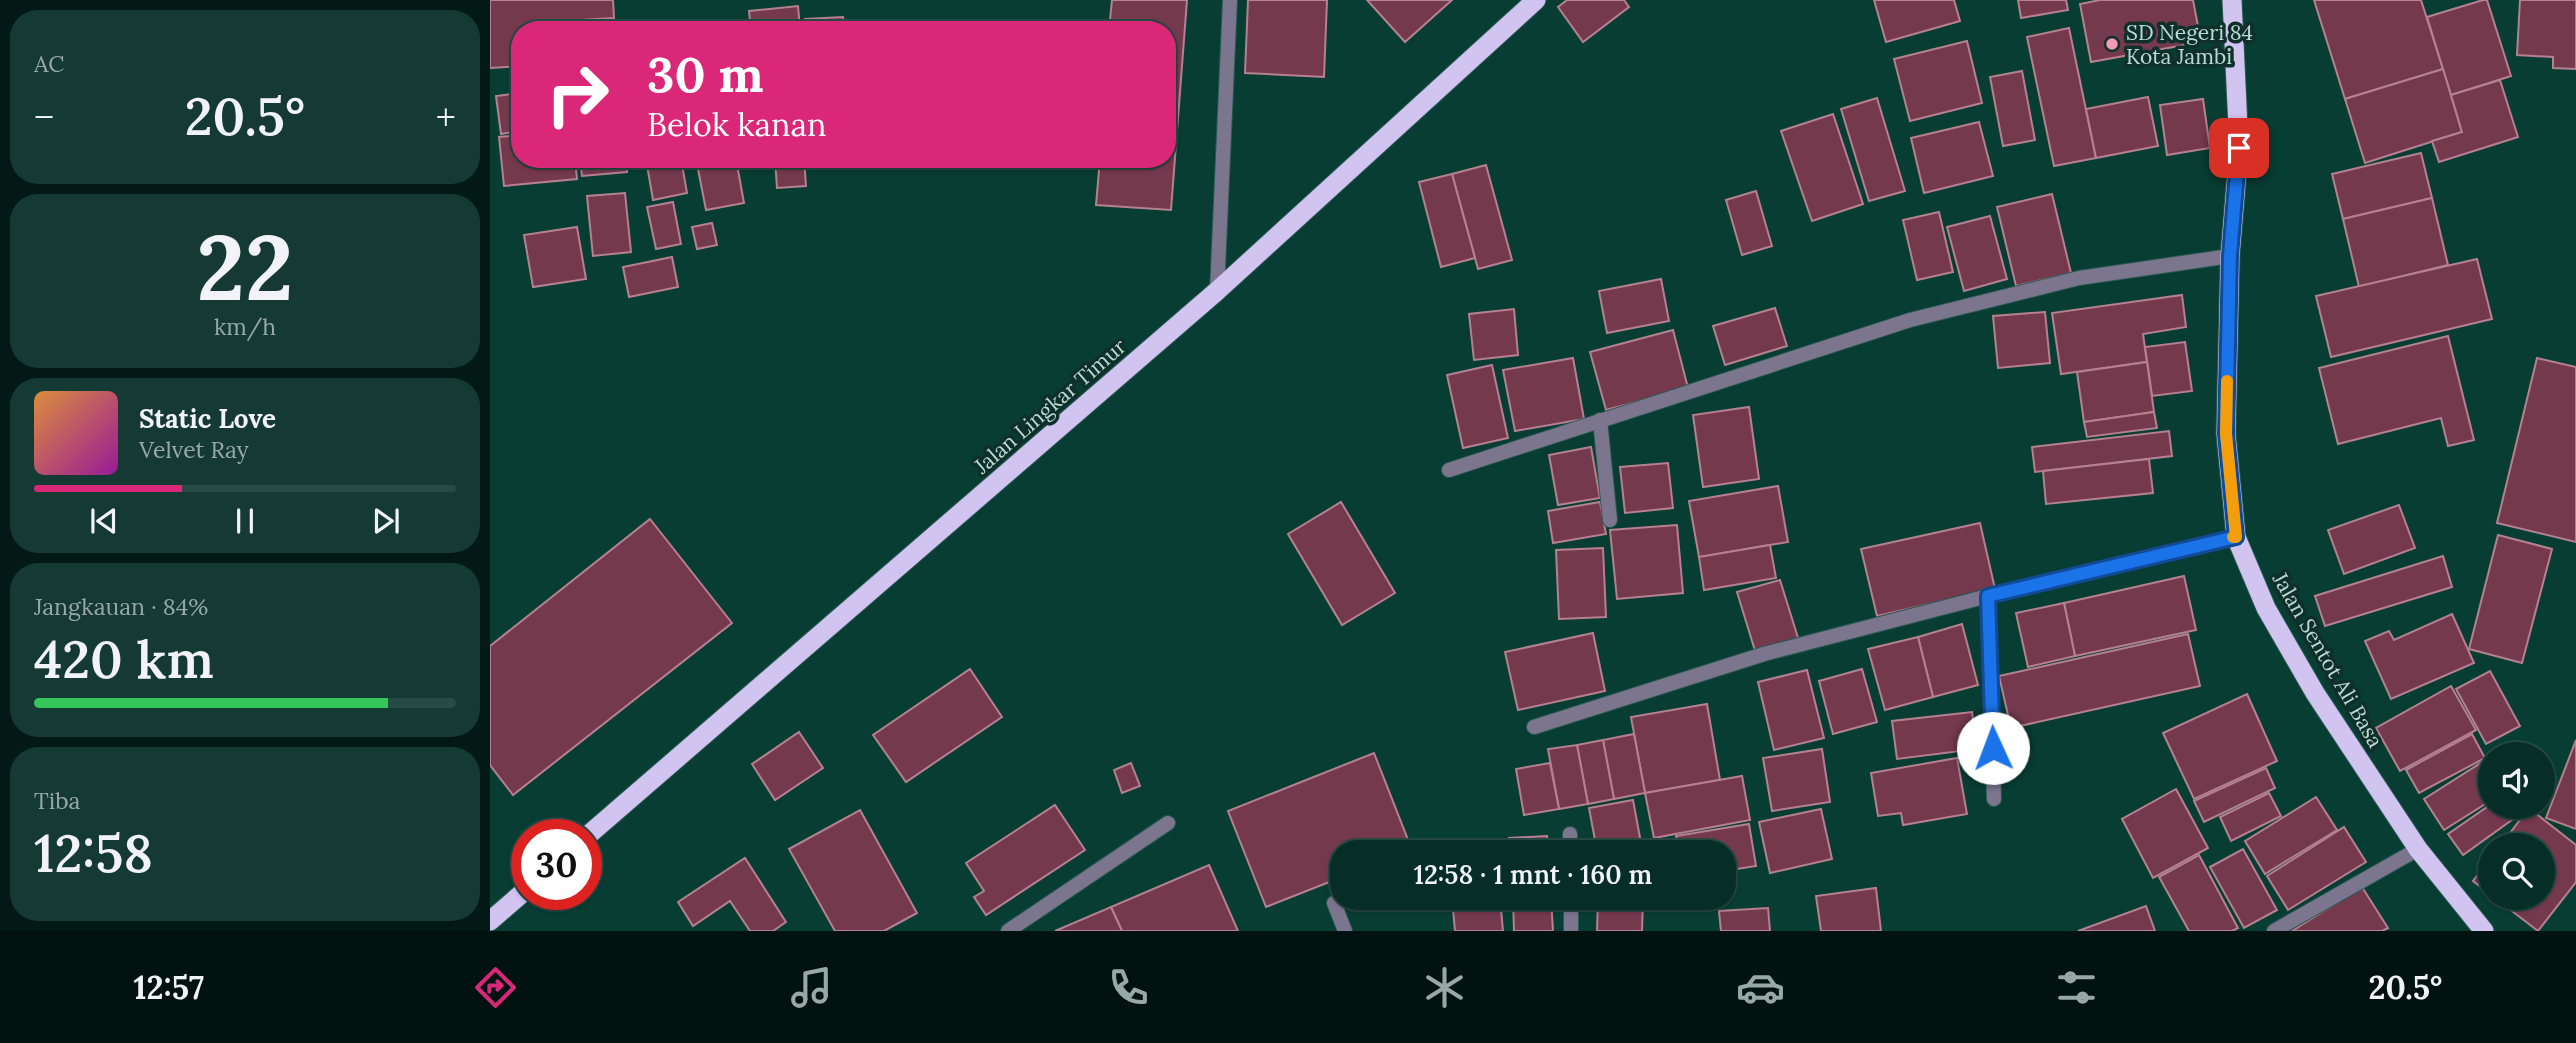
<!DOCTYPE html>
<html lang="id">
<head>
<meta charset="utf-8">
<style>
  :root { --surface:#062e27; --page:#143a33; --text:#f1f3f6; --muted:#98a8a7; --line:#274a44; --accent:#db2777 }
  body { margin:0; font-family:Lora,serif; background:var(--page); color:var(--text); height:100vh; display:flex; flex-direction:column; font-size:26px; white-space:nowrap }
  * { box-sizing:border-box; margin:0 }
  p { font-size:23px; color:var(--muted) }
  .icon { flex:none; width:38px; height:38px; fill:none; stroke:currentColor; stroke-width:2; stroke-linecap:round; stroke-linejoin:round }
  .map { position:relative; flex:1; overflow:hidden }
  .drawer { display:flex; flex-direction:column; gap:10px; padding:10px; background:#031915; width:490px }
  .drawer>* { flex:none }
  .banner { position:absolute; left:21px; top:21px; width:665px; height:147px; border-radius:28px; box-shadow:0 2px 5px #0004,0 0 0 2px var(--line); background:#db2777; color:#fff; overflow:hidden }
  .buttons { position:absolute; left:1988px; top:742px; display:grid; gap:14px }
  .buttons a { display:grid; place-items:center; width:77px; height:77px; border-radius:50%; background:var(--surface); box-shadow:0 2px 5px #0004,0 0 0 2px var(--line); font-size:35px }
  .speed { position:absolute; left:21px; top:819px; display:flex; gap:14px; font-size:35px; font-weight:700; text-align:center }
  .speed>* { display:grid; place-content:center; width:91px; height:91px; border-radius:50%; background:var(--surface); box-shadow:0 2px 5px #0004,0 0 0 2px var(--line); line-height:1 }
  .speed .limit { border:10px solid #d22; background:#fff; color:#111 }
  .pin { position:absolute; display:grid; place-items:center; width:60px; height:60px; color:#fff; margin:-30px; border-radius:14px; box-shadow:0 4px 10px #0006 }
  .me { position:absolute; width:77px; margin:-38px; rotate:358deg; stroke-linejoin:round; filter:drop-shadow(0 0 5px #0008) }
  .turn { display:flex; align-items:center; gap:24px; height:147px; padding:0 21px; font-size:32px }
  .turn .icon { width:91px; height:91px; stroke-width:2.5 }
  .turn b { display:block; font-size:49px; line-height:60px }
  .big { font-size:52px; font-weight:600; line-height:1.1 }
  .drawer .widget { flex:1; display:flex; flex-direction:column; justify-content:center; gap:10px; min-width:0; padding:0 24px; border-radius:28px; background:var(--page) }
  .drawer .dial { align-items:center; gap:0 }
  .dial b { font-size:91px; line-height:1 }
  .song { display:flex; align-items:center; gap:21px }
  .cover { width:84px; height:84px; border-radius:10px; background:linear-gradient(135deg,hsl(30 70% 55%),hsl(300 70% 35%)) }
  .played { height:7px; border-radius:4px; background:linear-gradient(90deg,var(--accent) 35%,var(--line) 35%) }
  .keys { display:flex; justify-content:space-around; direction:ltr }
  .heat { display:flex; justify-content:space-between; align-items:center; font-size:38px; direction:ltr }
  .charge { height:10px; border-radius:5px; background:linear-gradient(90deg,#34c759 84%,var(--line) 0) }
  .trip { position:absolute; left:840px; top:840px; width:406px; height:70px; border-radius:28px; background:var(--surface); box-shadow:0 2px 5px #0004,0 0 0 2px var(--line); font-weight:600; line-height:70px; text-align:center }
  .menu { display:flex; height:112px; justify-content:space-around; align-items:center; background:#021210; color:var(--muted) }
  .menu .icon { width:49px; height:49px }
  .menu .on { color:var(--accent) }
  .menu b { font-size:32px; color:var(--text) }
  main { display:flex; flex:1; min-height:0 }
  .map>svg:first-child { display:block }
  .building { fill:#75394e; stroke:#b58191; stroke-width:2 }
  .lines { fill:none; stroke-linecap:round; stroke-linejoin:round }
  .service-casing { stroke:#285951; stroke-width:16 }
  .minor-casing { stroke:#285951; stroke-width:16 }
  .trunk-casing { stroke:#285951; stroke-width:21 }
  .service { stroke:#7c758e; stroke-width:14 }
  .minor { stroke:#7c758e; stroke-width:14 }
  .trunk { stroke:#d2c4f0; stroke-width:19 }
  .route-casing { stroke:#114b97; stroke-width:18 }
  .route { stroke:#1a73e8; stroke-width:12 }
  .slow { stroke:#f59e0b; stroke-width:12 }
  .poi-dot { fill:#f09ab5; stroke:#0f302a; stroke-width:2.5 }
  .labels { text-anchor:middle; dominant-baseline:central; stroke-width:7; stroke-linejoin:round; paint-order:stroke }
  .poi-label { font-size:21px; fill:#bbdad3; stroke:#0f302a; text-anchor:start }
  .street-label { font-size:21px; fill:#bbdad3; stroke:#0f302a }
</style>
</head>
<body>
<main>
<section class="drawer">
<div class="widget"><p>AC</p>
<div class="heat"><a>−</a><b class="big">20.5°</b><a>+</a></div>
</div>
<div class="widget dial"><b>22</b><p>km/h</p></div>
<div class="widget">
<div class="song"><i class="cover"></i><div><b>Static Love</b><p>Velvet Ray</p></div></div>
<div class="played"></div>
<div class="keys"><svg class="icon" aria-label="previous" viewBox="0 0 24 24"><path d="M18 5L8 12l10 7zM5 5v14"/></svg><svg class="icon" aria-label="pause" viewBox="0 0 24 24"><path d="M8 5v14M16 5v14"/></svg><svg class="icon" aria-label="next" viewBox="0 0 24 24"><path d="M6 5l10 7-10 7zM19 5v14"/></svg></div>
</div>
<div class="widget"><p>Jangkauan · 84%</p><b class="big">420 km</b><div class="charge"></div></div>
<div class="widget"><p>Tiba</p><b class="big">12:58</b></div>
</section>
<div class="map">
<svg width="2086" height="931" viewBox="0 0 2086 931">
  <rect width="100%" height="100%" fill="#083d34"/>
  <!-- building -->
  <g class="building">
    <polygon points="0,0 123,0 124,18 39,23 39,30 30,30 30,66 0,68"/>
    <polygon points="622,0 697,0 681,210 606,205 610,159 677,159 677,30 619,30"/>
    <polygon points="758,0 837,0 834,77 755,73"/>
    <polygon points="877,0 962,0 915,42"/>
    <polygon points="1077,0 1134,0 1139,7 1093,42 1068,7"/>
    <polygon points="1384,0 1464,0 1470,21 1396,42"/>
    <polygon points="1528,0 1576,0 1578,10 1531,18"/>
    <polygon points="1610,0 1703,0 1711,42 1601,62 1590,4"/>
    <polygon points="1824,0 1931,0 1953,69 1855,99"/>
    <polygon points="1993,0 1997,0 2021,76 1961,95 1937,17"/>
    <polygon points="2030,0 2086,0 2086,69 2063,68 2063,57 2027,55"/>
    <polygon points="308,6 310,30 261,30 259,11"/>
    <polygon points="353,17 355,30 316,30 315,19"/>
    <polygon points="1579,28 1606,158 1564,166 1537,37"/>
    <polygon points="1477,41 1492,103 1420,121 1404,59"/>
    <polygon points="1953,69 1972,132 1875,163 1855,99"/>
    <polygon points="1532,71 1545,140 1513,146 1500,77"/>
    <polygon points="2010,80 2028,137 1949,162 1942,141 1972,132 1961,95"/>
    <polygon points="30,93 30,131 11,134 6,96"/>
    <polygon points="1658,97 1668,146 1606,158 1596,109"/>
    <polygon points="1387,98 1415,191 1379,201 1351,109"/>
    <polygon points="1713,99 1720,148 1677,155 1670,105"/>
    <polygon points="1343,114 1373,204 1322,221 1291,131"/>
    <polygon points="1489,122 1503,176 1434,193 1421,138"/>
    <polygon points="30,135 30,159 85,159 87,179 14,186 9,137"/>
    <polygon points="1931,153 1942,198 1853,219 1842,174"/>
    <polygon points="90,159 136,159 137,172 92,176"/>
    <polygon points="156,159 191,159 197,193 163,200"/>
    <polygon points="206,159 246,159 254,203 216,210"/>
    <polygon points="285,159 314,159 316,186 287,188"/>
    <polygon points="996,165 1022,260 988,269 962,174"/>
    <polygon points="962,174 985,258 951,267 929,182"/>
    <polygon points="1266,191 1282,246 1252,255 1236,200"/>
    <polygon points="135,193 141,252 103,256 97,196"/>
    <polygon points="1562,194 1581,273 1526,286 1507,207"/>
    <polygon points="1942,198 1958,265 1869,287 1853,219"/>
    <polygon points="183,202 191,244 166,249 157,207"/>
    <polygon points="1449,212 1463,272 1427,280 1413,220"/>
    <polygon points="1500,216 1517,279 1474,291 1457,227"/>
    <polygon points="222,223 227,245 207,249 202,227"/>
    <polygon points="87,227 96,279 43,287 34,235"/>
    <polygon points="182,257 188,287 139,297 133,267"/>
    <polygon points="1987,259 2002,319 1841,357 1826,296"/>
    <polygon points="1171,279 1179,321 1117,333 1109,291"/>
    <polygon points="1692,295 1696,327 1653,334 1657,362 1571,374 1562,313"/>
    <polygon points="1285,308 1297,346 1235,365 1223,326"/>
    <polygon points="1024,309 1028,355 984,360 979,314"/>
    <polygon points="1555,312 1560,363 1508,368 1503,316"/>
    <polygon points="1183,330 1198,388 1116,410 1100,352"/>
    <polygon points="1958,336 1984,440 1958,446 1951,418 1848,444 1829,368"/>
    <polygon points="1695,342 1702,391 1662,396 1655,347"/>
    <polygon points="1083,358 1094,419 1025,431 1013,370"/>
    <polygon points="2047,358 2086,367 2086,542 2007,523"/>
    <polygon points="1657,362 1664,412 1594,422 1587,372"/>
    <polygon points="1002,365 1018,438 973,448 957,375"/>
    <polygon points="1259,407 1269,479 1213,487 1203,415"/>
    <polygon points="1664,412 1667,428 1597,437 1594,422"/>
    <polygon points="1679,431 1682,456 1545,472 1542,447"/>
    <polygon points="1101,447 1110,498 1068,505 1059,455"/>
    <polygon points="1659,459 1663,493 1556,504 1553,471"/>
    <polygon points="1178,463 1183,508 1135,513 1130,467"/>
    <polygon points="1288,486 1298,542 1209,557 1199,501"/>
    <polygon points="851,502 905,593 852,625 798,534"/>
    <polygon points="1110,502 1116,534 1063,543 1058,511"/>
    <polygon points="1909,505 1925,548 1854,574 1838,530"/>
    <polygon points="160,519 242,623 23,795 0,765 0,646"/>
    <polygon points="1490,523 1505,589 1387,616 1371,549"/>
    <polygon points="1187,525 1193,593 1127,599 1120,530"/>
    <polygon points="2008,535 2062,549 2032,663 1979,649"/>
    <polygon points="1280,545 1286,578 1214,590 1209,557"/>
    <polygon points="1113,548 1116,617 1069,619 1066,550"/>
    <polygon points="1953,556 1962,587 1835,626 1825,596"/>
    <polygon points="1694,576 1706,630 1585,656 1574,603"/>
    <polygon points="1290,580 1309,641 1266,654 1247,592"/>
    <polygon points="1574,603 1585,656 1538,667 1526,613"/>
    <polygon points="1962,614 1984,663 1901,699 1875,641 1899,631 1904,640"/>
    <polygon points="1472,624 1488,685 1443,697 1428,637"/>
    <polygon points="1103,633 1115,691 1028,710 1015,652"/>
    <polygon points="1698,634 1710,686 1521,728 1509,676"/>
    <polygon points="1428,637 1443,697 1395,710 1378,649"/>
    <polygon points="480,669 512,717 416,782 383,735"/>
    <polygon points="1372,669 1387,722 1343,734 1329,681"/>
    <polygon points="1317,670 1334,738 1284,750 1268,682"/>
    <polygon points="2000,671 2030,726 1996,744 1966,689"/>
    <polygon points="1961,686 1986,730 1910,771 1886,728"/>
    <polygon points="1757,694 1787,761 1704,799 1673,733"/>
    <polygon points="1217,704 1230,780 1155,793 1141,717"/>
    <polygon points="1482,712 1487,749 1407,759 1402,721"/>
    <polygon points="309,732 333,768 285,800 262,764"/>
    <polygon points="1144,734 1155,793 1124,799 1113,740"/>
    <polygon points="1982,734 1995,758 1929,793 1916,770"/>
    <polygon points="1113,740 1124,799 1098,804 1087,745"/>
    <polygon points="2086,740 2086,829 2056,818"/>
    <polygon points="1087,745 1098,804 1069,809 1058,749"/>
    <polygon points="1332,749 1340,802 1282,811 1273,758"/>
    <polygon points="884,753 922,850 917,852 852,852 852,877 776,907 738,811"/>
    <polygon points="2000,757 2000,801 1954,830 1934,799"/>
    <polygon points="1467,758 1477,814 1413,825 1411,813 1388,816 1381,773"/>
    <polygon points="641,763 650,786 632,793 624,770"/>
    <polygon points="1060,763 1069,809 1034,815 1026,769"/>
    <polygon points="1776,768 1785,788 1714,822 1704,801"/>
    <polygon points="1252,776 1260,820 1164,838 1155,793"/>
    <polygon points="1686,789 1718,848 1663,878 1632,819"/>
    <polygon points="1779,793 1791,816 1741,841 1730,817"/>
    <polygon points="1826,797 1847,830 1775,874 1755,841"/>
    <polygon points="1143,800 1151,843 1107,851 1099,808"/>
    <polygon points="565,805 595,850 496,915 484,897 494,891 476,863"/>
    <polygon points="2000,805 2000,807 2040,807 1973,855 1958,834"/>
    <polygon points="2039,808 2086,845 2086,882 2048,931 2005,898 2053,898 2053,845 2011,845"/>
    <polygon points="1331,809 1342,859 1280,873 1269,822"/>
    <polygon points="370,810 427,913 394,931 345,931 299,849"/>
    <polygon points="1259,824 1266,866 1234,871 1234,852 1189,852 1186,836"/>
    <polygon points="1854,827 1876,862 1798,910 1777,876"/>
    <polygon points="1057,836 1058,852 1020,852 1019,838"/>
    <polygon points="1005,846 1006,852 958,852 957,850"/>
    <polygon points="1753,849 1787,910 1754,928 1720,867"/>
    <polygon points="1709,855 1748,928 1742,931 1699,931 1669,877"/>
    <polygon points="255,858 296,922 283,931 260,931 240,901 203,926 188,902"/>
    <polygon points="2000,859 2000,894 1983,881"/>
    <polygon points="719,865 748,931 632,931 621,907"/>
    <polygon points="1872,887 1898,928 1892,931 1802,931"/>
    <polygon points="1386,888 1391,931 1331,931 1326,896"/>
    <polygon points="962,898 1010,898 1013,931 965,931"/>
    <polygon points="1023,898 1061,898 1063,931 1024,931"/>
    <polygon points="1108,898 1153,898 1152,931 1107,931"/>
    <polygon points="1656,906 1665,931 1588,931"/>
    <polygon points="621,907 632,931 565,931"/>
    <polygon points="1278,908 1280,931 1231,931 1229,911"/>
  </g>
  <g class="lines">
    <!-- service casing -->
    <g class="service-casing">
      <g id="service">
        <polyline points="1110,420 1120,520"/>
        <polyline points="844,903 855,931"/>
      </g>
    </g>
    <!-- minor casing -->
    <g class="minor-casing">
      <g id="minor">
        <polyline points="727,291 740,0"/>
        <polyline points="959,470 1420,320 1589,278 1740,256"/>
        <polyline points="1498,596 1504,799"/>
        <polyline points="1044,727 1274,654 1521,590 1746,537"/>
        <polyline points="1080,834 1080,852"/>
        <polyline points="1081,898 1081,931"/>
        <polyline points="518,931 678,823"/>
        <polyline points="1784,931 1928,849"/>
      </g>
    </g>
    <!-- trunk casing -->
    <g class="trunk-casing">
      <g id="trunk">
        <polyline points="1742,0 1749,148 1740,256 1736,434 1746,537 1776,608 1825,693 1928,849 1994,931"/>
        <polyline points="96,837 727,291 1046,0"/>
        <polyline points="0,921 37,889"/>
      </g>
    </g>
    <!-- service -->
    <use href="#service" class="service"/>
    <!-- minor -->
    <use href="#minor" class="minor"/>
    <!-- trunk -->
    <use href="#trunk" class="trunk"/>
  </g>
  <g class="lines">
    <!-- route casing -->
    <g class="route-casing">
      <polyline id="route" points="1503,748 1498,596 1746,537 1736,434 1740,256 1749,148"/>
    </g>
    <!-- route -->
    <use href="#route" class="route"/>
    <!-- slow -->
    <polyline class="slow" points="1737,381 1736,434 1746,537 1743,537"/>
  </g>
  <!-- markers -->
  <circle class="poi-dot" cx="1622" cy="44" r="7"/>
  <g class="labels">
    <!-- poi labels -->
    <g class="poi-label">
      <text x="1636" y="32">SD Negeri 84<tspan x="1636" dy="24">Kota Jambi</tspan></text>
    </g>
    <!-- street labels -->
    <g class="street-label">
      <text transform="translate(560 406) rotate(-41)">Jalan Lingkar Timur</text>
      <text transform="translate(1838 660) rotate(60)">Jalan Sentot Ali Basa</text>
    </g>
  </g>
</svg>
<div class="buttons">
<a><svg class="icon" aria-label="sound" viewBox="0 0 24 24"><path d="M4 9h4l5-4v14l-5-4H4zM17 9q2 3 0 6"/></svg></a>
<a><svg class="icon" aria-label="search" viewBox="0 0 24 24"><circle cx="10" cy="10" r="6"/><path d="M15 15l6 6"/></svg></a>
</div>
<div class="speed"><div class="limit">30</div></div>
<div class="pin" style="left:1749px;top:148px;background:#d93025"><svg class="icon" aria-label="arrive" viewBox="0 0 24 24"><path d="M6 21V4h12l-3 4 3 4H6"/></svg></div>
<svg class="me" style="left:1503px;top:748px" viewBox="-20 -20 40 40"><circle r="19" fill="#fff"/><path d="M0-13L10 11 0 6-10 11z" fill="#1a73e8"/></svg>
<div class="trip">12:58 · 1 mnt · 160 m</div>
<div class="banner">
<div class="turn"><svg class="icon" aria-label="right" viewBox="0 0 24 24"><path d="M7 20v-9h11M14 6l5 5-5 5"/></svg><div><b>30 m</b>Belok kanan</div></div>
</div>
</div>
</main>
<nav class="menu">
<b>12:57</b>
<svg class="icon on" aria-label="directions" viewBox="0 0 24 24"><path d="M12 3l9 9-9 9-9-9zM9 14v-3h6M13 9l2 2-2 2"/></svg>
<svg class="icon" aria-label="music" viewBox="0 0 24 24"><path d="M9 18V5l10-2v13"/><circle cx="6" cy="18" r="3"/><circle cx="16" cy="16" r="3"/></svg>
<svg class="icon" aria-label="phone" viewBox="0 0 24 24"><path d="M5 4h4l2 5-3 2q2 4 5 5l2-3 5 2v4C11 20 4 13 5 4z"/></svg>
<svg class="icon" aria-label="climate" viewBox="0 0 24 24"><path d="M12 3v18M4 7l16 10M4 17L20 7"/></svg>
<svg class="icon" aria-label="car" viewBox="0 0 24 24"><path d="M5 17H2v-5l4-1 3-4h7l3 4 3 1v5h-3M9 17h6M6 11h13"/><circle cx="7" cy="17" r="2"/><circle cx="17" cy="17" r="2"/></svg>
<svg class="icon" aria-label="filters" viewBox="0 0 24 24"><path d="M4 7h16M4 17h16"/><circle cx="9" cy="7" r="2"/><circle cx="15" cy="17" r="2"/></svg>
<b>20.5°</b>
</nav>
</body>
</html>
